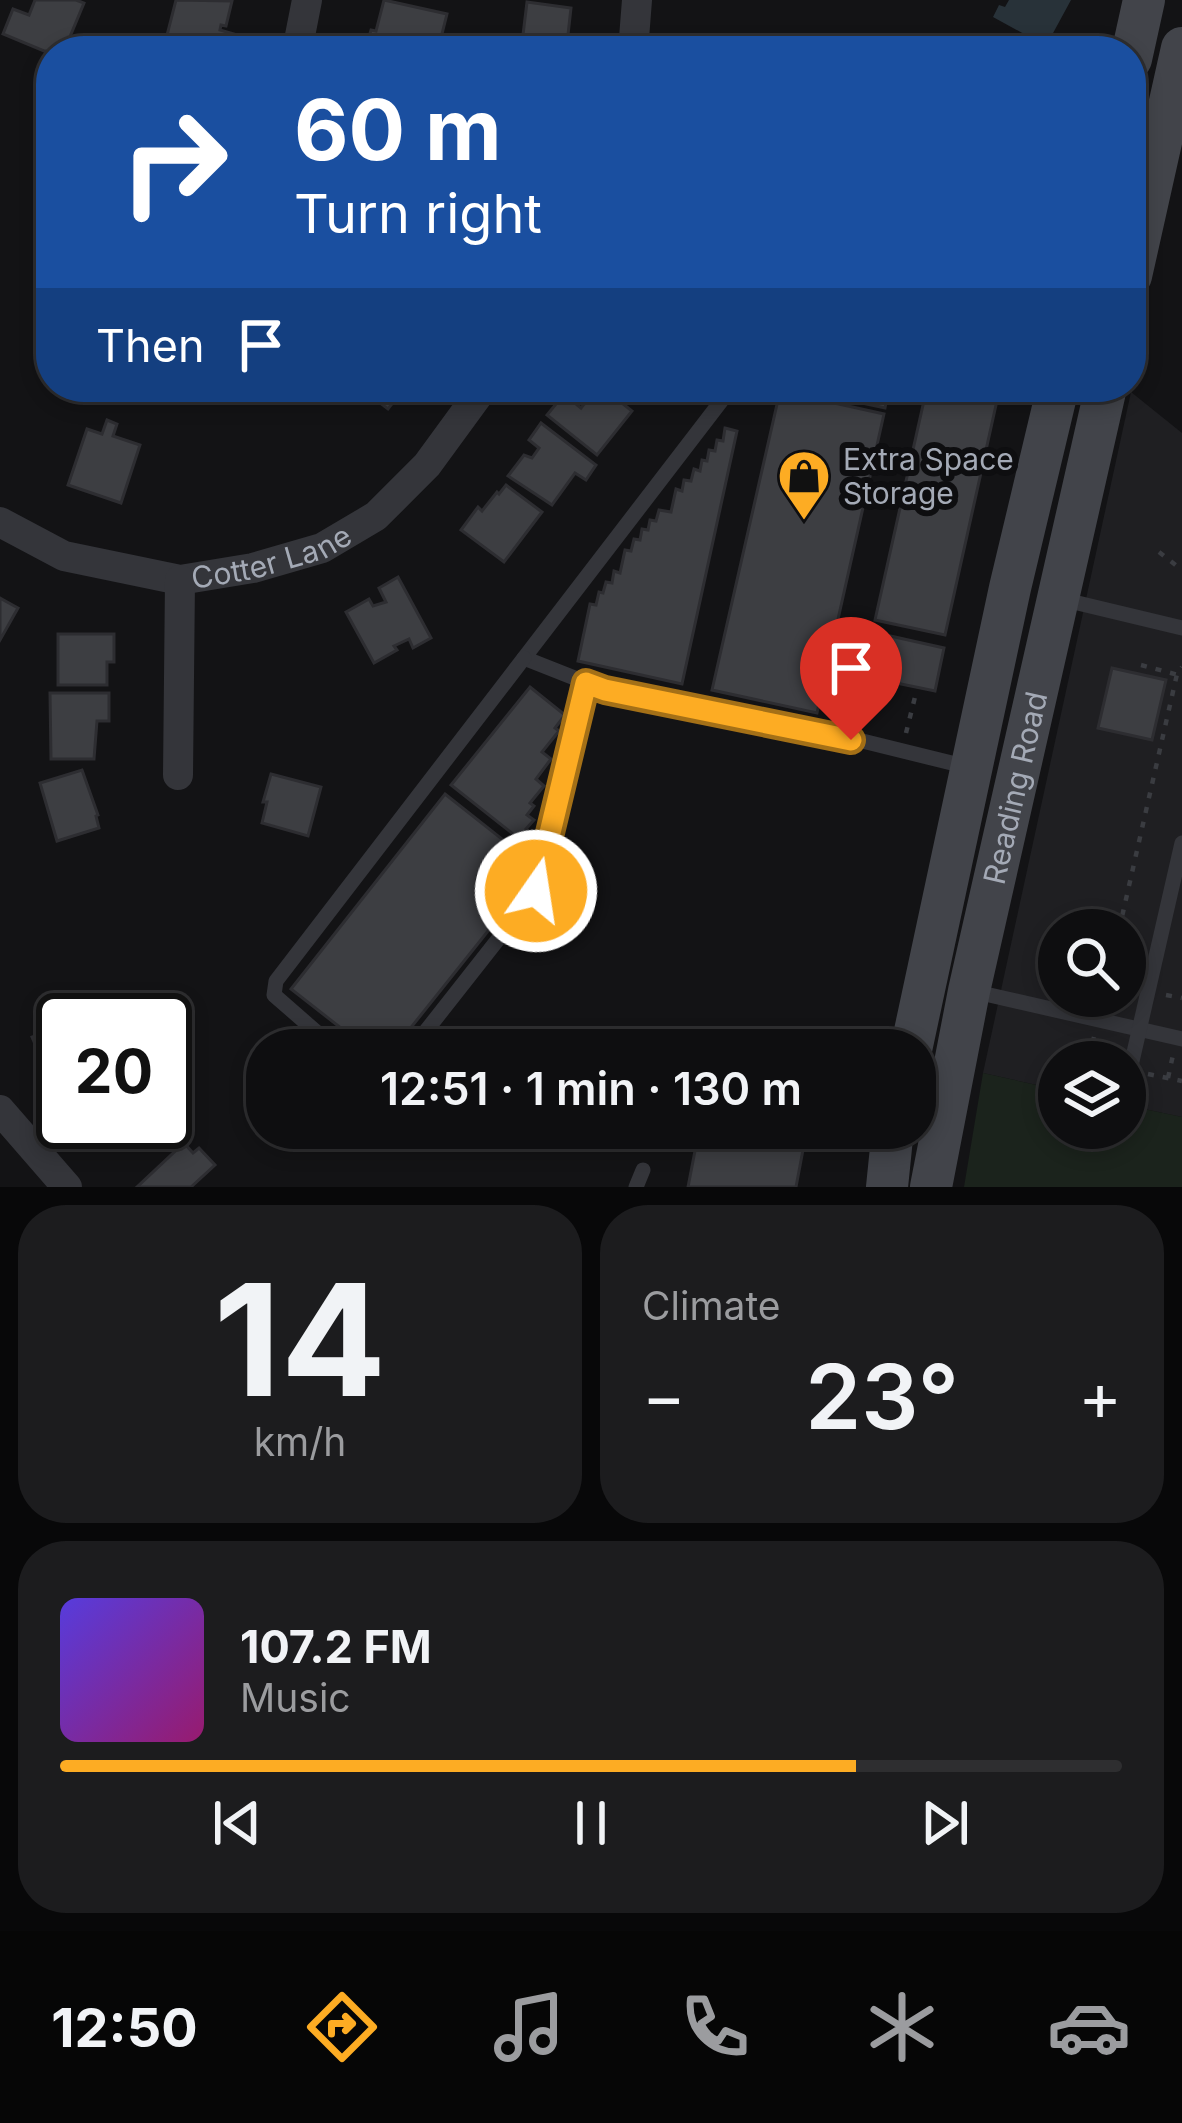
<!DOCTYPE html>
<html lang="en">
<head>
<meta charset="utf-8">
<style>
  :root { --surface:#0e0e10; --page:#1c1c1e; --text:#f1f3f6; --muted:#9b9c9f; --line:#2e2e30; --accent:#fdac23 }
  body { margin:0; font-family:Inter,sans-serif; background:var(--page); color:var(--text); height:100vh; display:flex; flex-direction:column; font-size:45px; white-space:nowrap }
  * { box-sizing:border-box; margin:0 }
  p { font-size:39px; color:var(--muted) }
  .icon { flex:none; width:66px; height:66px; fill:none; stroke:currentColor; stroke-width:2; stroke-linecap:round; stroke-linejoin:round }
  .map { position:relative; height:1187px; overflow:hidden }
  .side { display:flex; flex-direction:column; gap:18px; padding:18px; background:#080809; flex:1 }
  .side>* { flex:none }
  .top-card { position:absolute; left:36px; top:36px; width:1110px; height:366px; border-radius:48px; box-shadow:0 6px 18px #0003,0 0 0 3px var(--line); background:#1a4fa0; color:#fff; overflow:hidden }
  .fabs { position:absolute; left:1038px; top:909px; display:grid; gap:24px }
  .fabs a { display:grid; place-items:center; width:108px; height:108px; border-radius:50%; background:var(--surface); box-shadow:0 6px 18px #0003,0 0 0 3px var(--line); font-size:60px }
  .speed { position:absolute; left:36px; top:993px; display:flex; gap:24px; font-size:60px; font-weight:700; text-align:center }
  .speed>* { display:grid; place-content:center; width:156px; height:156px; border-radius:50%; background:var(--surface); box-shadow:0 6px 18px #0003,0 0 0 3px var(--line); line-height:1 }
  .speed .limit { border:6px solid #111; border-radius:18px; background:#fff; color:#111 }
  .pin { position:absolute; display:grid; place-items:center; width:102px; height:102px; color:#fff; margin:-123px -51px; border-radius:50% 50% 50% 0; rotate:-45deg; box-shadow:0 0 12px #0007 }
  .pin .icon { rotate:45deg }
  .me { position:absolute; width:132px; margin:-66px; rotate:13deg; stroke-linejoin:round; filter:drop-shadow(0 0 9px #0008) }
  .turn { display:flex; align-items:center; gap:42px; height:252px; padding:0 60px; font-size:54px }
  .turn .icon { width:156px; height:156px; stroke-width:2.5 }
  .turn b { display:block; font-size:84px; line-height:102px }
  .then { display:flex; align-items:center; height:114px; padding:0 60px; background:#0003; gap:24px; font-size:45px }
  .big { font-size:90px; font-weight:600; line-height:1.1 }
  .side .tile { flex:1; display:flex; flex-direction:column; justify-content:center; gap:18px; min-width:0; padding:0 42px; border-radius:48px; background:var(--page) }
  .side .dial { align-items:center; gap:0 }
  .dial b { font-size:156px; line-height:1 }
  .song { display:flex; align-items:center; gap:36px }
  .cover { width:144px; height:144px; border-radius:18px; background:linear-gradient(135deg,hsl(250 70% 55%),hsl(320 70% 35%)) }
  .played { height:12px; border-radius:6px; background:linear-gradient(90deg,var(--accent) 75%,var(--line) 75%) }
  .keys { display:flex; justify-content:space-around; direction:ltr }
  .heat { display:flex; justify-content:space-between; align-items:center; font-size:66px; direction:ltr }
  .side .tiles { flex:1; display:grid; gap:18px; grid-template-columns:1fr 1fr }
  .tile:last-child { grid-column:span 2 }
  .trip { position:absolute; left:246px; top:1029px; width:690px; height:120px; border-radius:48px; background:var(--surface); box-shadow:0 6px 18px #0003,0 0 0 3px var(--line); font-weight:600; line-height:120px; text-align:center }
  .tabs { display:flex; height:192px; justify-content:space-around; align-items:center; background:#060606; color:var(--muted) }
  .tabs .icon { width:84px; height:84px }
  .tabs .current { color:var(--accent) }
  .tabs b { font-size:54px; color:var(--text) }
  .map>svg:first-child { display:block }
  .built { fill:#1f1f22; fill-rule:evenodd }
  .green { fill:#1b231c }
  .water { fill:#283239 }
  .building { fill:#3d3e42; stroke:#2d2d31; stroke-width:3 }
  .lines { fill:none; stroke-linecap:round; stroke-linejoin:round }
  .path { stroke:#3a3c41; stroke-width:4.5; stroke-dasharray:6 9; stroke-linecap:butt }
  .lane { stroke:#34353a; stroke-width:15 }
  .street { stroke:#34353a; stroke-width:30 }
  .secondary { stroke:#42444a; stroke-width:42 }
  .route-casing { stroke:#a47017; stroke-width:30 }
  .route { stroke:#fdac23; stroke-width:21 }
  .labels { text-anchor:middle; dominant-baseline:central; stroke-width:12; stroke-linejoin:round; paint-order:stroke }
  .poi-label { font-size:30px; fill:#a4aab6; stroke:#0e0e10; text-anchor:start }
  .street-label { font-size:30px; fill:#a4aab6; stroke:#0e0e10 }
</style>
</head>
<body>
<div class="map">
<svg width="1182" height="1187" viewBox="0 0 1182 1187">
  <rect width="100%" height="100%" fill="#131315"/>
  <!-- built -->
  <path class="built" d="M1131 392 1182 433V1117L1125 1105V1062H1059V1090L983 1073ZM1059 930H1125V996H1059Z"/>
  <!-- green -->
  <polygon class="green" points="983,1073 1059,1090 1059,1128 1125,1128 1125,1105 1182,1117 1182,1187 964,1187"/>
  <!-- water -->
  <polygon class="water" points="1009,0 1071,0 1046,46 993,17 999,5 1005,7"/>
  <!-- building -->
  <g class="building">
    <polygon points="35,0 76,0 84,3 64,51 44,51 3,34 13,9 29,15"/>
    <polygon points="176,0 232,1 226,26 221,25 220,30 234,34 230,51 195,51 165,43"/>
    <polygon points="384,0 447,14 442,34 455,37 451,51 365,51 371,30 376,31"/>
    <polygon points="527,2 571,8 567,44 570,44 569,51 521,51"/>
    <polygon points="359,387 396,387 402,391 388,409"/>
    <polygon points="597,387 602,387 632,411 597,455 547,415 564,394 581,408"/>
    <polygon points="787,387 889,387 885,408"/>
    <polygon points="927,387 1000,387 945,635 875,620"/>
    <polygon points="780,391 884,414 817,713 712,690"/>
    <polygon points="107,420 117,424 113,436 140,445 121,503 68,485 87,429 102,434"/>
    <polygon points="541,423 596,465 586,480 575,473 552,505 508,476 524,455 532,458 539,448 529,440"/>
    <polygon points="725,428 737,431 682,684 578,661 590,604 596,605 599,592 603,593 606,582 612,583 614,571 620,573 625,550 631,551 634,539 640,540 642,529 648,530 650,520 656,521 659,510 671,512 676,489 682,491 684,480 691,481 694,469 700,471 702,460 707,461 709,450 715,451 717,440 723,441"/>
    <polygon points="506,485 542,512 504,562 461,530 478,507 482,511 497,492 499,494"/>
    <polygon points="398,577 431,638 413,648 409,639 394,646 397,650 374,663 346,612 369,599 373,606 386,602 379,588"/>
    <polygon points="0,598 18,608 0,640"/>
    <polygon points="877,633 944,648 935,691 867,677"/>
    <polygon points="58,634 114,634 114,662 107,662 107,685 58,685"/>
    <polygon points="1112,668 1166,680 1152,740 1098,728"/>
    <polygon points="530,687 565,715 555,728 559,731 542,752 551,759 536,779 544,786 530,803 534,806 527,815 534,820 526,829 530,833 523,842 451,785"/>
    <polygon points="50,693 109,693 109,721 97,721 94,759 51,759"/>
    <polygon points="82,770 98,815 96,816 99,828 57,841 40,783"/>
    <polygon points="271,774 321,787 308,836 262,823 267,802 263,802"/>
    <polygon points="445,794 521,854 514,863 519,867 511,876 515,880 507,890 511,893 504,902 508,906 393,1050 369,1050 291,989"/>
    <polygon points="63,1025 63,1070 45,1078 40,1065 42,1060 32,1037"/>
    <polygon points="63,1096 63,1119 60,1120 52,1100"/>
    <polygon points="699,1130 803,1150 796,1187 688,1187"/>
    <polygon points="184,1143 193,1153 199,1148 215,1165 191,1187 137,1187"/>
  </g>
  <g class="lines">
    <!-- path -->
    <g class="path">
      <polyline points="1159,552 1182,570"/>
      <polyline points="1141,665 1182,676"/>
      <polyline points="906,733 915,697"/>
      <polyline points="1119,930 1177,674 1182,667"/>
      <polyline points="1166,995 1182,998"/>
      <polyline points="1094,1037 1088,1060 1096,1062"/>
      <polyline points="1148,1074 1182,1081"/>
      <polyline points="1168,1078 1173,1055"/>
    </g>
    <!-- lane -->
    <g class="lane">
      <polyline points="732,387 524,658 605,690 830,733 968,767"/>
      <polyline points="1061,599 1182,628"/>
      <polyline points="972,991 1182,1039"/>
      <polyline points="337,1050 274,995 276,981 524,658"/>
      <polyline points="411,1050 536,891 586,683"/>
      <polyline points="1130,1070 1182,843"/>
      <polyline points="636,1187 643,1170"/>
    </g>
    <!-- street -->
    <g class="street">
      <polyline points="297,51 307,0"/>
      <polyline points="633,51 637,0"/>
      <path id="s1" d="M0 522 64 556 180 580 253 568 322 548 376 516 427 465 484 387"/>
      <polyline points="178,775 180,580"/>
      <polyline points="0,1110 67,1187"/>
    </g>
    <!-- secondary -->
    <g class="secondary">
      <polyline points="1131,59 1144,0"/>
      <polyline points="1131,276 1182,48"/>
      <polyline points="911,1050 1010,588 1058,387"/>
      <polyline points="887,1187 893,1128"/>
      <path id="s2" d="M931 1187 969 991 1106 387"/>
    </g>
  </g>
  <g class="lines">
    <!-- route casing -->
    <g class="route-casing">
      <polyline id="route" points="536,891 586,683 605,690 851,740"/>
    </g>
    <!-- route -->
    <use href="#route" class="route"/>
  </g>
  <!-- icons -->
  <defs>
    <g id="shop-pin" transform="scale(2.7)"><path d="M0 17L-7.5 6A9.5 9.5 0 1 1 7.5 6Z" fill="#fdac23" stroke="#0e0e10"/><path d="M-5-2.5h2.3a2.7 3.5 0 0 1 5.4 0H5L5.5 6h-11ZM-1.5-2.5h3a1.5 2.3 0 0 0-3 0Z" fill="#111"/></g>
  </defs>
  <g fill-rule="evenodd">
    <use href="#shop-pin" x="804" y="476"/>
  </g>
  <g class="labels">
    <!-- poi labels -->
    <g class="poi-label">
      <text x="843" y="459">Extra Space<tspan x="843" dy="34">Storage</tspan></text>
    </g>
    <!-- street labels -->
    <g class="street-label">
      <text stroke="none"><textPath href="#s1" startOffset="285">Cotter Lane</textPath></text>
      <text stroke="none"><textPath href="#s2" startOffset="408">Reading Road</textPath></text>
    </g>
  </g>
</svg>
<div class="fabs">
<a><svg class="icon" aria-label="search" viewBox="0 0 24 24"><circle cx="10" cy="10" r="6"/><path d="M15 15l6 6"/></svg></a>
<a><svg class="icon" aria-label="layers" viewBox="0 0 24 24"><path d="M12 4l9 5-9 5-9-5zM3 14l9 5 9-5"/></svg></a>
</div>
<div class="speed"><div class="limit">20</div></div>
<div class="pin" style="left:851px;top:740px;background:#d93025"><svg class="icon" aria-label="arrive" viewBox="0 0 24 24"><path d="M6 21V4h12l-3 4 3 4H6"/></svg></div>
<svg class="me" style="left:536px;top:891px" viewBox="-20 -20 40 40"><circle r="17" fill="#fdac23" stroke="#fff" stroke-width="3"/><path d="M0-11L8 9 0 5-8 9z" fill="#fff"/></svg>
<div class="trip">12:51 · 1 min · 130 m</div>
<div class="top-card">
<div class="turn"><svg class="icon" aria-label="right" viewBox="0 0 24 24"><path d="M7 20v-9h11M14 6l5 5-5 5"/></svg><div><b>60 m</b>Turn right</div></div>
<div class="then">Then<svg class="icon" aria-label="arrive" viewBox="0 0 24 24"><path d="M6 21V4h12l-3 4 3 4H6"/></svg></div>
</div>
</div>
<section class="side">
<div class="tiles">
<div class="tile dial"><b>14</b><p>km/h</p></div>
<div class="tile"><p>Climate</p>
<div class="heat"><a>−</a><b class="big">23°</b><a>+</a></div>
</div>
<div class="tile">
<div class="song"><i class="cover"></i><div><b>107.2 FM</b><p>Music</p></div></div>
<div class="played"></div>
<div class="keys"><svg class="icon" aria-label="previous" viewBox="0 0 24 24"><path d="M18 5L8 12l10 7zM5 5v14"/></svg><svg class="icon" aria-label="pause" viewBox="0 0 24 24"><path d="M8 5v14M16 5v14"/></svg><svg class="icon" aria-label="next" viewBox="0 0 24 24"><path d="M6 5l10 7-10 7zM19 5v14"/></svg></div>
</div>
</div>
</section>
<nav class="tabs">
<b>12:50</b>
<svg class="icon current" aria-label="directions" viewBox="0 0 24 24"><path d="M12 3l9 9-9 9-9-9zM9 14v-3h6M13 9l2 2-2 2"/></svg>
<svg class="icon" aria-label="music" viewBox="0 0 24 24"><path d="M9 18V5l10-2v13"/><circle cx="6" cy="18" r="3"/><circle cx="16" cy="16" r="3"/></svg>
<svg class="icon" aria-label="phone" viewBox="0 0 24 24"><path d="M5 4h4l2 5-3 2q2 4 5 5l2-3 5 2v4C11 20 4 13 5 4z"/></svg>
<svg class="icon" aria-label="climate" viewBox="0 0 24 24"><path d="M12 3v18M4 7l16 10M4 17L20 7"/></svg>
<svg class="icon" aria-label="car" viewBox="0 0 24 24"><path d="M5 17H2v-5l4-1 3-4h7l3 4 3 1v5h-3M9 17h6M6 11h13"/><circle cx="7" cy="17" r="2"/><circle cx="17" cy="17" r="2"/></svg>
</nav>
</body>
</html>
